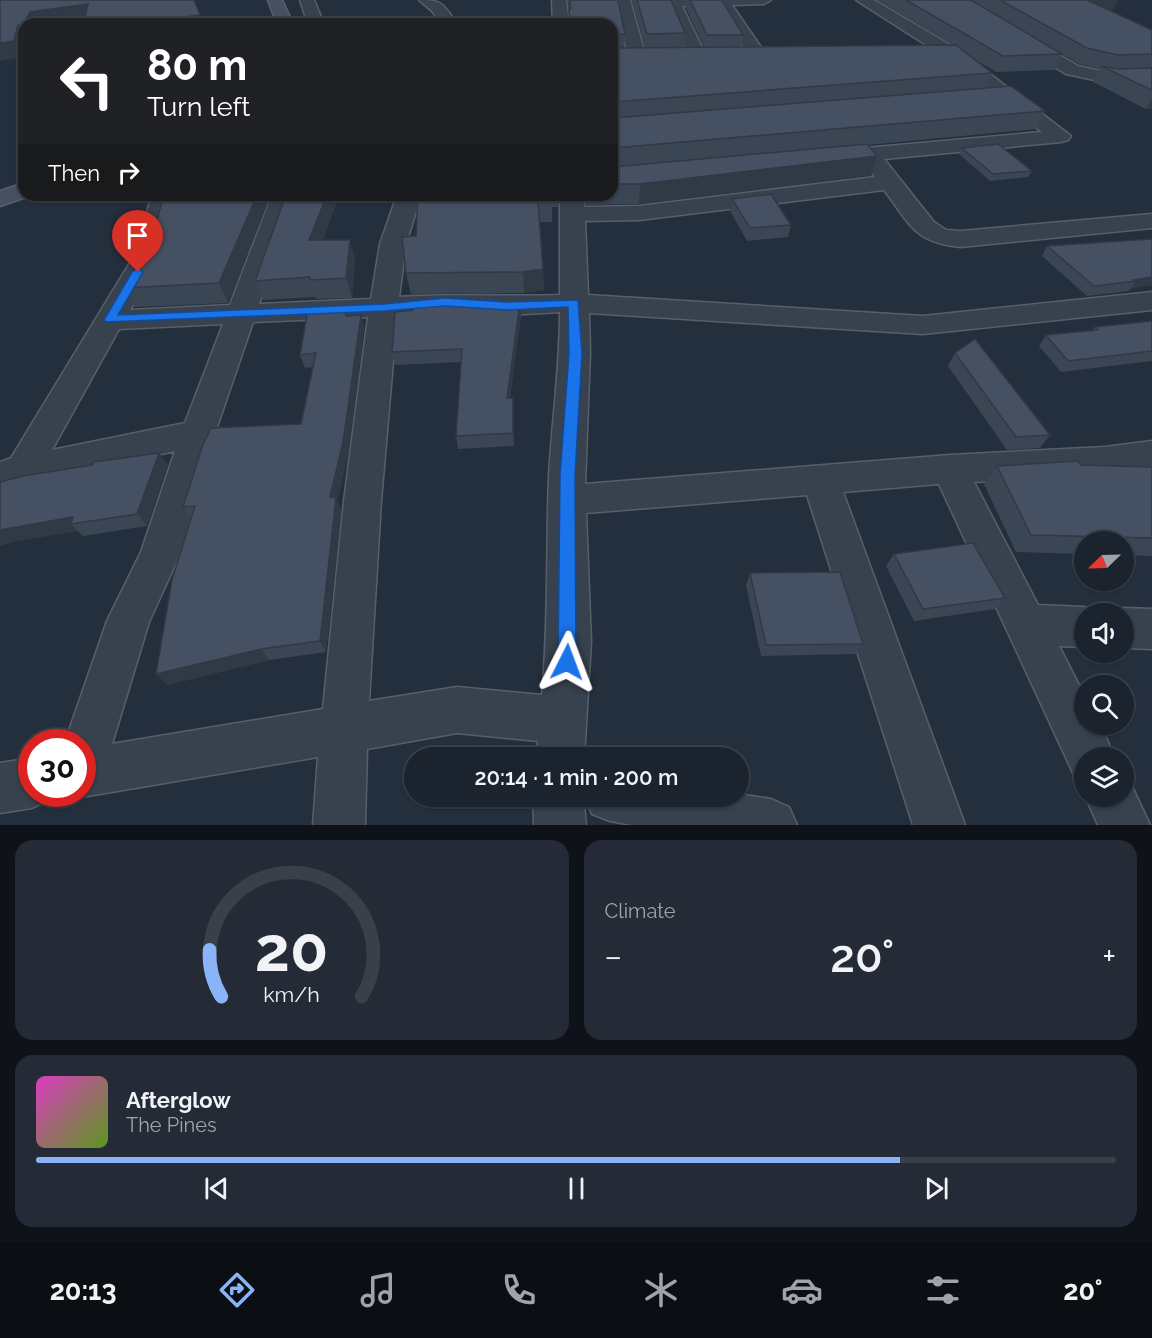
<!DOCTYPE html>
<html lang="en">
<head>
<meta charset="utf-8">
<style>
  :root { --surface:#1b232e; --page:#242b36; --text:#f1f3f6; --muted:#a0a4aa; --line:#39404a; --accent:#8ab4f8 }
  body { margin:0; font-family:Raleway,sans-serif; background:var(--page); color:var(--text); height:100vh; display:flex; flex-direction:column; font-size:22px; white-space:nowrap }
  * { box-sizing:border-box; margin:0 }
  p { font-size:20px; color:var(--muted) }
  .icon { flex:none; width:33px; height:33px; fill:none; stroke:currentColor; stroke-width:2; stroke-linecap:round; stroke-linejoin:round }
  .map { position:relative; height:825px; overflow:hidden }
  .panel { display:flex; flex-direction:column; gap:15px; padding:15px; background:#0f1319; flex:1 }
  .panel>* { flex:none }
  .banner { position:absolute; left:18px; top:18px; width:600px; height:183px; border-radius:18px; box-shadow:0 2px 4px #0004,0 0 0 2px var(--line); background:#202124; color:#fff; overflow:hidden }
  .needle { width:39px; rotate:247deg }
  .tools { position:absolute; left:1074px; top:531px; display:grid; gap:12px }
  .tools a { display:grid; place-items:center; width:60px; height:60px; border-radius:50%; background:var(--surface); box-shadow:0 2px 4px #0004,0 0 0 2px var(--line); font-size:30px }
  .speed { position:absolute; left:18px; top:729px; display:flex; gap:12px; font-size:30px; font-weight:700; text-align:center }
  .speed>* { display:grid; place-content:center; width:78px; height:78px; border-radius:50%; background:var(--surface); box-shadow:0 2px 4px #0004,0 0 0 2px var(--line); line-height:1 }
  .speed .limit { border:9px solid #d22; background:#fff; color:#111 }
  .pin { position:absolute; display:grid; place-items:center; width:51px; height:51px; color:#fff; margin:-62px -26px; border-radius:50% 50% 50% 0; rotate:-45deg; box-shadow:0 0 6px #0007 }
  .pin .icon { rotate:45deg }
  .me { position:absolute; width:66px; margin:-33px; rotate:3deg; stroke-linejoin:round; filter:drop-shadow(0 0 4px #0008) }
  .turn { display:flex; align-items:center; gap:21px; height:126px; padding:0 30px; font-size:27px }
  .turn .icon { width:78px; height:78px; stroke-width:2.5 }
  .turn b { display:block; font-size:42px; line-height:51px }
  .then { display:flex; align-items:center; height:57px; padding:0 30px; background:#0003; gap:12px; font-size:22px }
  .big { font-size:45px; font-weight:600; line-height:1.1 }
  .panel .tile { flex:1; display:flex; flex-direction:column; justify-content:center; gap:9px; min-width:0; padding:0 21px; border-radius:18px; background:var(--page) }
  .panel .dial { align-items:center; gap:0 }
  .dial svg { height:156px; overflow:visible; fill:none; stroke:var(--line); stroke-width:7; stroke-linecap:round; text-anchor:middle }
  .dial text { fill:var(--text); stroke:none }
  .song { display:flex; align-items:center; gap:18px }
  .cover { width:72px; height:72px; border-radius:9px; background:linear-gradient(135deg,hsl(310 70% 55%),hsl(90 70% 35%)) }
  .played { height:6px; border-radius:3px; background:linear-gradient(90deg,var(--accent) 80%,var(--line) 80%) }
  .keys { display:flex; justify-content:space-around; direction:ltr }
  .heat { display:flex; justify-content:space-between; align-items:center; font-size:33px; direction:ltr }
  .panel .tiles { flex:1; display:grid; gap:15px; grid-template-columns:1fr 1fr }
  .tile:last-child { grid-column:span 2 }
  .trip { position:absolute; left:404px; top:747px; width:345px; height:60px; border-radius:30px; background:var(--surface); box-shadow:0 2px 4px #0004,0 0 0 2px var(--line); font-weight:600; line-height:60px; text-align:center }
  .dock { display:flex; height:96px; justify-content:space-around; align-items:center; background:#0b0e12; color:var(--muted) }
  .dock .icon { width:42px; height:42px }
  .dock .active { color:var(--accent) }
  .dock b { font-size:27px; color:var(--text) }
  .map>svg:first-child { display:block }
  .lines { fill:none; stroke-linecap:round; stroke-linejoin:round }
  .street-casing { stroke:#565f6c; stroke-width:3 }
  .secondary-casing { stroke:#565f6c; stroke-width:3 }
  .street { fill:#38414e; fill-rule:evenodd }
  .secondary { fill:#465061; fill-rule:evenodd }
  .wall { fill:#3b4654 }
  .shaded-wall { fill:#303945 }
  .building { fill:#455162; stroke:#303945; stroke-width:1.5 }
  .route { fill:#1a73e8; stroke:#114b97; stroke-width:1.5 }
</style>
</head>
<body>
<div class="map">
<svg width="1152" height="825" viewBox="0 0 1152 825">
  <rect width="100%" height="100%" fill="#242f3e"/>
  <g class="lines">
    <!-- street casing -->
    <g class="street-casing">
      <g id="street">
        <polygon points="300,0 314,0 324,24 308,24"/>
        <path d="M419 0C443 0 444 5 457 24H441L432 11Z"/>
        <polygon points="552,0 566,0 569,24 553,24"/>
        <polygon points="616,0 630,0 646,58 643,62 631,62 628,58"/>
        <polygon points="665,0 771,0 764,4 732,5 767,56 758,61 752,60 717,5 682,6 706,56 697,61 691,60"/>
        <path d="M856 0H874L960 51 1071 136 1068 140 1061 142 884 159 934 222 946 230 961 231 1152 214V228L961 247C913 242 911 225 884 190L639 220 585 221 588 295 923 316 1152 292V310L923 334 589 313 590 353 585 484 950 455 1105 447 1152 441V467L1105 475 974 482 1038 605 1084 607 1099 613 1084 614V647L1059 646 1084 695V724H1100L1115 758H1084V779L1074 775 939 484 843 492 965 825H913L807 495 586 513 591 642 584 758H536L538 741 457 733 367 749 365 825H313L318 757 82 797 72 794H82V742H65L107 621 141 552 175 451 9 487 0 484V462L11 458 134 256 152 195H176L160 256 130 310 230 305 272 195H296L259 304 371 299 380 244 397 195H421L406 244 399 297C453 293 506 297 560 295V195H584V207L639 206 875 177 863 162 832 165 824 163 821 158 824 153 832 151 1042 132 948 59ZM445 311 507 315 560 312C560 367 552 421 549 476 546 549 549 622 542 695L457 687 369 701 381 501 397 315ZM368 317 344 501 323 709 112 744 149 622 180 554 215 433 253 322ZM223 324 185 423 52 450 119 329Z"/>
        <polygon points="947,0 965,0 1078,66 1109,73 1152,71 1152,81 1109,83 1066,74"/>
        <polygon points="1124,608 1152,609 1152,649 1124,648 1124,614 1110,614"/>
        <polygon points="32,758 32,794 52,794 49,800 32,808 0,813 0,763"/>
        <polygon points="1124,777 1128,778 1150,825 1098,825 1085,796 1124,796"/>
        <polygon points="738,794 771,799 789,807 797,825 632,825 610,821 592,814 585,796 738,796"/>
        <polygon points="533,796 583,796 586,825 534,825"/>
      </g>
    </g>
    <!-- secondary casing -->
    <g class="secondary-casing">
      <g id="secondary">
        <polygon points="268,0 282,0 293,24 277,24"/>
        <polygon points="24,183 24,195 32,195 0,206 0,191"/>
      </g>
    </g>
    <!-- street -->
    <use href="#street" class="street"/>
    <!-- secondary -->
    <use href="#secondary" class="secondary"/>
  </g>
  <!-- wall -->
  <g class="wall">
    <polygon points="568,0 618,0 625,34 624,48 645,48 632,0 671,0 685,33 684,48 704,47 686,8 686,0 722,0 743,35 741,47 953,45 878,0 1118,0 1112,10 1110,10 1152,30 1152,108 1146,109 1093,82 1100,69 1079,64 1062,54 1055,70 996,72 968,55 992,73 985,88 1045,111 1036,129 867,145 877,156 871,175 639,204 586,205 586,195 612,195 612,24 569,24 569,10"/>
    <polygon points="962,148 1032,171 1028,177 990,181 959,154"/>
    <polygon points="164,195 271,195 228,303 135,307 124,288 152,237"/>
    <polygon points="286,195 339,195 323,240 355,259 352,298 316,299 315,297 263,300 255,281"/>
    <polygon points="418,195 560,195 558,207 552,207 552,222 540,222 544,290 524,293 411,294 406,273 416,236"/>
    <polygon points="732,199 791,225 788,237 747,241 730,211"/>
    <polygon points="1047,246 1152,285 1130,289 1129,291 1087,296 1042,256"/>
    <polygon points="361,315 364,328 348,455 337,501 341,510 326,652 269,660 167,685 191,518 183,507 301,424 313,367 305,368 300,355 349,316"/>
    <polygon points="521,316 510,398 513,398 514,411 514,446 458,449 456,436 461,362 395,365 392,352"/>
    <polygon points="1152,321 1152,361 1061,372 1039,346 1046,335 1092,331 1095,327"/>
    <polygon points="955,353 1050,435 1040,448 1007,450 948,366"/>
    <polygon points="159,453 168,465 147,526 83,536 78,531 16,541 0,546 0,482"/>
    <polygon points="1081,465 1152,467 1152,556 1124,555 1124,542 1084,542 1084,554 1016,552 984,484 997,466"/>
    <polygon points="894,554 1005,598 995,609 914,621 886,566"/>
    <polygon points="750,573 863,644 856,654 761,656 746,585"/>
  </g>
  <!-- shaded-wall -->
  <g class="shaded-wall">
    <polygon points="1085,0 1118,0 1112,10 1079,14"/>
    <polygon points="88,4 95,19 61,24 24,24 24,51 23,57 0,61 0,43 18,25 30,12"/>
    <polygon points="200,15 203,24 165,24 164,20"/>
    <polygon points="1152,99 1152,108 1146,109"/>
    <polygon points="877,156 871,175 639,204 640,184"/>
    <polygon points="257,195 271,195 228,303 219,283"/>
    <polygon points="327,195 339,195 316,260 309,240"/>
    <polygon points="558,195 560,195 558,207"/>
    <polygon points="350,240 355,259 352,298 346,278"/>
    <polygon points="543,269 544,290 524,293 523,272"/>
    <polygon points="1152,277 1152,285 1130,289 1136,281 1134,280"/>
    <polygon points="520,303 521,316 508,411 507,398"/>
    <polygon points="361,315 364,328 348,455 337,501 341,510 326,652 320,641 330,497"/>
    <polygon points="513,398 514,411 514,446 513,433"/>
    <polygon points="159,453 168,465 147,526 137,514"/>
    <polygon points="73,517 71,524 78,531 16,541 0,546 0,530"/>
    <polygon points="261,649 269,660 167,685 156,674"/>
  </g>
  <!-- building -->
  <g class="building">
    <polygon points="0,0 194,0 200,15 164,20 165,24 84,24 88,4 30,12 23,25 18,25 14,41 0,43"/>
    <polygon points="570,0 618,0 625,34 612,35 612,24 570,24 569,10 571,8"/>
    <polygon points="637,0 671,0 685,33 647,34"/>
    <polygon points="690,0 722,0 743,35 707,35"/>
    <polygon points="906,0 971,0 1062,54 1003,56"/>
    <polygon points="1000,0 1087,0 1152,30 1152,54 1118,55 1087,48"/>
    <polygon points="612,43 613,48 956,45 992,73 613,102 612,106"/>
    <polygon points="1101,66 1118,69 1152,68 1152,90"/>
    <polygon points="1011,86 1045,111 613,148 612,153 612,118 613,118"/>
    <polygon points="867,144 877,156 640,184 612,184 612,166 613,167"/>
    <polygon points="998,144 1032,171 993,174 962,148"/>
    <polygon points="771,194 791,225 750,228 732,199"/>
    <polygon points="164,195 257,195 219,283 124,288 152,237"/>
    <polygon points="286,195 327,195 309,240 350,240 346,278 310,280 310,277 255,281"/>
    <polygon points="418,195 551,195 552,201 538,202 543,269 523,272 406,273 402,237 416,236"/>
    <polygon points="1152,239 1152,277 1134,280 1136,281 1094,286 1047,246"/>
    <polygon points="443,300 520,303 507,398 513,398 513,433 456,436 462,349 392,352 395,312 413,310 412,303"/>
    <polygon points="346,307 346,316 361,315 343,442 330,497 336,498 320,641 261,649 156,674 172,580 195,506 183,507 202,447 211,428 301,424 316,353 300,355 308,309"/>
    <polygon points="1152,321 1152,351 1068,361 1046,335 1098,330 1095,327"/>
    <polygon points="975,339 1050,435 1016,437 955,353"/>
    <polygon points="159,453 137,514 71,524 73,517 0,530 0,482 23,476 92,465 94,462"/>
    <polygon points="1078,461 1081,465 1152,467 1152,538 1031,535 997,466"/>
    <polygon points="973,543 1005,598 923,609 894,554"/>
    <polygon points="840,572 863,644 766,645 750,573"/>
  </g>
  <!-- route -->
  <polygon class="route" points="138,268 143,272 118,315 384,304 445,298 507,302 578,300 582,353 575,476 576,662 574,668 567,670 561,668 558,662 560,476 569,353 568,307 507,310 445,306 384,311 106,322 104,320 132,272"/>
</svg>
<div class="tools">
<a><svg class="needle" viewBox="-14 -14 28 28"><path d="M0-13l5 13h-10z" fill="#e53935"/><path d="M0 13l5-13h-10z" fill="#a0a4aa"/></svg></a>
<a><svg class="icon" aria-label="sound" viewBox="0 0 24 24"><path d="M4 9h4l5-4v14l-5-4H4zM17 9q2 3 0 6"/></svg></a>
<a><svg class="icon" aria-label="search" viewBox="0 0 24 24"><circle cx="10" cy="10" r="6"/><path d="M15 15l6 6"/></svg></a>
<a><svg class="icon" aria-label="layers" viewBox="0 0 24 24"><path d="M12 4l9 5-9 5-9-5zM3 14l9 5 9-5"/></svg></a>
</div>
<div class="speed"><div class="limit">30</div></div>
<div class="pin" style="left:138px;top:272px;background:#d93025"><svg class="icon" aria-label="arrive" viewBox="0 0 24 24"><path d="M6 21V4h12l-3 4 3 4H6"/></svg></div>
<svg class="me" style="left:567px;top:662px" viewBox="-20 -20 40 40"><path d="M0-17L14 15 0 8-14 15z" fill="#1a73e8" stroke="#fff" stroke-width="4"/></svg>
<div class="trip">20:14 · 1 min · 200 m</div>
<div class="banner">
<div class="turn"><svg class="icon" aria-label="left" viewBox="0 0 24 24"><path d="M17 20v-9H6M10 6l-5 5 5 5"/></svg><div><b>80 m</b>Turn left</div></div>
<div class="then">Then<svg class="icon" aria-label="right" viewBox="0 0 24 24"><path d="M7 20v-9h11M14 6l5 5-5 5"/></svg></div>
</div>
</div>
<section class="panel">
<div class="tiles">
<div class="tile dial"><svg viewBox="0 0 100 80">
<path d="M14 69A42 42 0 1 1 86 69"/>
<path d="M14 69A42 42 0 0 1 8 45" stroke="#8ab4f8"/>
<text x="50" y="56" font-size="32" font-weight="700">20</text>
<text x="50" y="72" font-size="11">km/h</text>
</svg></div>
<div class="tile"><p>Climate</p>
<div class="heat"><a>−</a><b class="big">20°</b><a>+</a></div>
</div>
<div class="tile">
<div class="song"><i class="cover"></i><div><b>Afterglow</b><p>The Pines</p></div></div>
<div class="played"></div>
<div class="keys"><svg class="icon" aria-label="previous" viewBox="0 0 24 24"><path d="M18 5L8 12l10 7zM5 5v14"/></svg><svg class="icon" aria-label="pause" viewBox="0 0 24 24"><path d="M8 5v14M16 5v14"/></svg><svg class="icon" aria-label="next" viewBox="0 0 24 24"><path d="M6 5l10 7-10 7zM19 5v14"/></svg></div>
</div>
</div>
</section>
<nav class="dock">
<b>20:13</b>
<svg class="icon active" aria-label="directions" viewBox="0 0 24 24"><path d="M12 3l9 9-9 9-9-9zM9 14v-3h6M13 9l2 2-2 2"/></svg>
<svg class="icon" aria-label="music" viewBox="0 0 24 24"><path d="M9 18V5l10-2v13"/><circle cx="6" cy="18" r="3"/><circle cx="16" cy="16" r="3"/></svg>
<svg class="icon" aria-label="phone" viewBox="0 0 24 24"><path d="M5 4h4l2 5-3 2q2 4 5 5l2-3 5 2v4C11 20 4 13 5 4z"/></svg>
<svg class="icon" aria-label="climate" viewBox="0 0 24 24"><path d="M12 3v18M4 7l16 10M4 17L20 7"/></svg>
<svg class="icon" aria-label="car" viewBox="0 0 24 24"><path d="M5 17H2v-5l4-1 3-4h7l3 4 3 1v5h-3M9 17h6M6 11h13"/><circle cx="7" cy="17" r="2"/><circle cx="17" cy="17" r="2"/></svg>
<svg class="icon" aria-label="filters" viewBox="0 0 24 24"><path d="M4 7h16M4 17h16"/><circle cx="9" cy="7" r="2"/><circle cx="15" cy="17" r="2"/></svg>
<b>20°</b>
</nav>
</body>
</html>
